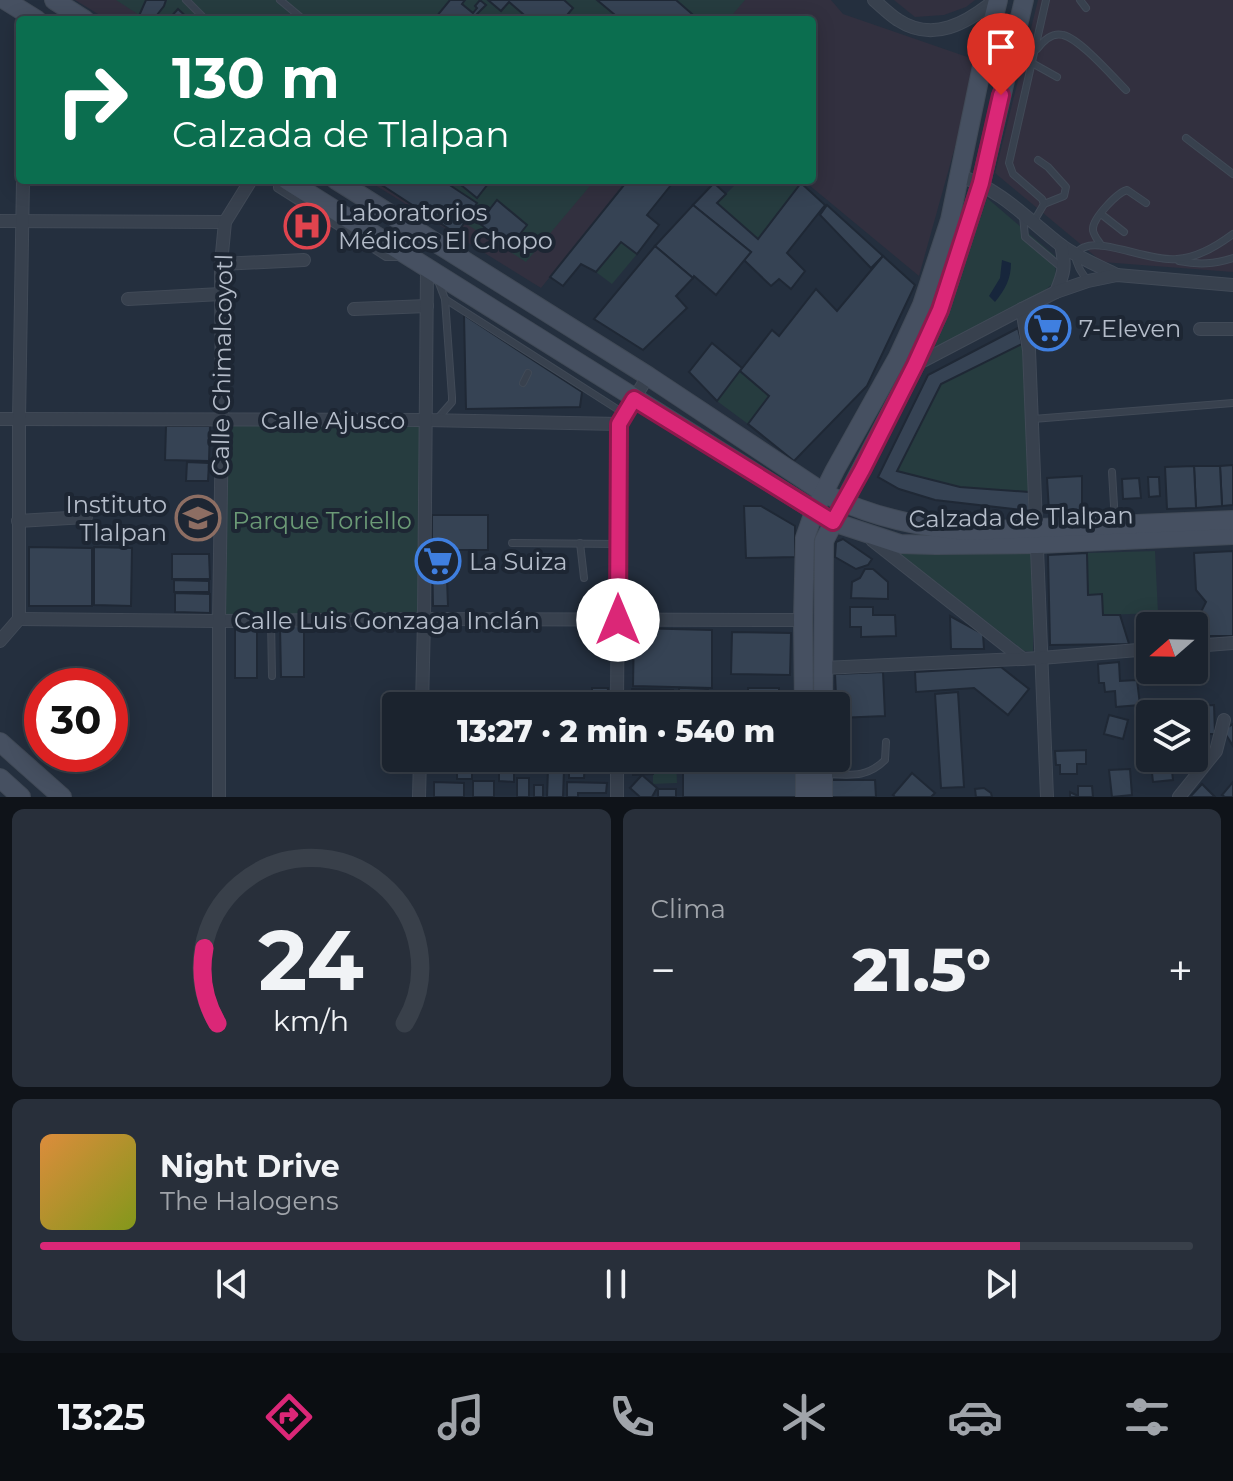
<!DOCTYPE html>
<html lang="es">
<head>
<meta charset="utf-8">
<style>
  :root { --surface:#1b232e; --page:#282f3a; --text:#f1f3f6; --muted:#a0a4aa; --line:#39404a; --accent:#db2777 }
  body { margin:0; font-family:Montserrat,sans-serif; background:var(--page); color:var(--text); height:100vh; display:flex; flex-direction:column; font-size:30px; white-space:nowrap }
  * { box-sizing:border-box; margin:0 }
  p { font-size:26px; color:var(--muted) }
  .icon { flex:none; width:44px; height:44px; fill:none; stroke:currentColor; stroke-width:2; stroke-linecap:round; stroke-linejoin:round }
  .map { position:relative; height:797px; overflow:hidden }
  .side { display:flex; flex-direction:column; gap:12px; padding:12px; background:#0f1319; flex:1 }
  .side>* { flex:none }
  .hud { position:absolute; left:16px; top:16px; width:800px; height:168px; border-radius:8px; box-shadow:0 4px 20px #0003,0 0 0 2px var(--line); background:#0b6e4f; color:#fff; overflow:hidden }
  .needle { width:52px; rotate:250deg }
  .controls { position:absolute; left:1136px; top:612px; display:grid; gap:16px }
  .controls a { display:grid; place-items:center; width:72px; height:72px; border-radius:8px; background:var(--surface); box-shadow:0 4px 20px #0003,0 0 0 2px var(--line); font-size:40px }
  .speed { position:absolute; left:24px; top:668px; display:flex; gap:16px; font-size:40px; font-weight:700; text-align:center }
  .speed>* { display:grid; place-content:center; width:104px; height:104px; border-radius:50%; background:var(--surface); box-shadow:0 4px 20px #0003,0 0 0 2px var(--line); line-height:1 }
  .speed .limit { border:12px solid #d22; background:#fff; color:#111 }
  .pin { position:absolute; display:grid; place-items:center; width:68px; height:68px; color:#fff; margin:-82px -34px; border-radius:50% 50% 50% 0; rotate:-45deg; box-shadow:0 0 8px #0007 }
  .pin .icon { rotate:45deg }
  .me { position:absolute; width:88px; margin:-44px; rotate:0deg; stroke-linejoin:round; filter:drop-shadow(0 0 6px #0008) }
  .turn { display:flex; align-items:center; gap:28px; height:168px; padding:0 24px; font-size:36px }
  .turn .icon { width:104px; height:104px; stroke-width:2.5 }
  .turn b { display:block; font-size:56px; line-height:68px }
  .big { font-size:60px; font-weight:800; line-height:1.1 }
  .side .widget { flex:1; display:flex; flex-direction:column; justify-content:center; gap:12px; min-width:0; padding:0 28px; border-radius:12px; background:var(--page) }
  .side .dial { align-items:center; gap:0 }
  .dial svg { height:208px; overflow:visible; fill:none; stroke:var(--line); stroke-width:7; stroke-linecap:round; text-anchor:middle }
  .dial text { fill:var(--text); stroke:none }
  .song { display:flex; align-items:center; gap:24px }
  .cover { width:96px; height:96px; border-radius:12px; background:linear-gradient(135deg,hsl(30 70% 55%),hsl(70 70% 35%)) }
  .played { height:8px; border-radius:4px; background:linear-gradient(90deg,var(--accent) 85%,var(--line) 85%) }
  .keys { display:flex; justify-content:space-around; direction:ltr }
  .heat { display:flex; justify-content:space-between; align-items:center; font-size:44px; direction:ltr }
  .side .tiles { flex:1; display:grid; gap:12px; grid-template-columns:1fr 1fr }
  .widget:last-child { grid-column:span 2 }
  .trip { position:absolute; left:382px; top:692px; width:468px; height:80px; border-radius:8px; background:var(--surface); box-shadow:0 4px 20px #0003,0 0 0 2px var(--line); font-weight:800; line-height:80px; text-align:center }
  .dock { display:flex; height:128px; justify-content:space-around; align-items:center; background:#0b0e12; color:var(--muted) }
  .dock .icon { width:56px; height:56px }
  .dock .active { color:var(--accent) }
  .dock b { font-size:36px; color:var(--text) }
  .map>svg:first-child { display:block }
  .medical { fill:#32303f }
  .green { fill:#263c3f }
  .water { fill:#17263c }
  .building { fill:#364354; stroke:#1f2835; stroke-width:2 }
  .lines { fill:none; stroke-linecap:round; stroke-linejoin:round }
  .lane-casing { stroke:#414a57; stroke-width:8 }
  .street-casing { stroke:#414a57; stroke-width:14 }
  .secondary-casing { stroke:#414a57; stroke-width:20 }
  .lane { stroke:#38414e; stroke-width:6 }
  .street { stroke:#38414e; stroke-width:12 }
  .secondary { stroke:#465061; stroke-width:18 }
  .route-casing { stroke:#8e194d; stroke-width:20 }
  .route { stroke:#db2777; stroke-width:14 }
  .labels { text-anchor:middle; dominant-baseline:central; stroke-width:8; stroke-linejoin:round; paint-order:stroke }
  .poi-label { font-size:24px; fill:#b4bcc9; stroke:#1d2633; text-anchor:start }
  .street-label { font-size:24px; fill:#b4bcc9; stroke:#1d2633 }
  .park-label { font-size:24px; fill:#6b9a76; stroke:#1d2633 }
</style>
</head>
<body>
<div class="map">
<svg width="1233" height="797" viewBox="0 0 1233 797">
  <rect width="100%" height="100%" fill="#242f3e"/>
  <!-- medical -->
  <g class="medical">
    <polygon points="75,0 831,0 843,14 979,61 919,276 803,180 812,180 812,20 108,20"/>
    <polygon points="894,0 975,0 966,7 944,15 915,17"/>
    <polygon points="1038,0 1233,0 1233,272 1102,262 995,173"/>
    <polygon points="367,180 628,180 541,288"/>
  </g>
  <!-- green -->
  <g class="green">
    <polygon points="116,0 745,0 728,20 147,20"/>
    <polygon points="397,180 595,180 526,262"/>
    <polygon points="740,180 797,180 801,183 758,239 717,203"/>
    <polygon points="987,198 1055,256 1056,281 1038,296 934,349"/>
    <polygon points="621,242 637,254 612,284 596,272"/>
    <polygon points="1022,344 1029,492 960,487 897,471 941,384"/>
    <polygon points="740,371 769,396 748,424 717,401"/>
    <polygon points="222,420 426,420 424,619 219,621"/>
    <polygon points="1033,547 1033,652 1024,651 893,549"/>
    <polygon points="1155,551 1158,613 1103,615 1102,594 1088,595 1087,553"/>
    <polygon points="653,758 676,758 677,783 653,784"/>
  </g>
  <!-- water -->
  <path class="water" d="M1002 260 1011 263C1011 279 1005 290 995 302L989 296 1000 278Z"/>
  <!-- building -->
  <g class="building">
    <polygon points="146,0 166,0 164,6 153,20 140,20 138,18"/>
    <polygon points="450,0 465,0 462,4 473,13 477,8 475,6 480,0 486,5 475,16 480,20 440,20 436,17"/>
    <polygon points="488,0 564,0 573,8 563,20 530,20 509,2 501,11"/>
    <polygon points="597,0 676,0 699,20 621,20"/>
    <polygon points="178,9 190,20 168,20"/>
    <polygon points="374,180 399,180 404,184 406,180 446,180 445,182 477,203 457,234"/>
    <polygon points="458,180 491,180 477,198 456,181"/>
    <polygon points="628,180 675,180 647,215 659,225 637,254 621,242 596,272 581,264 563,286 550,277"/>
    <polygon points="714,183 726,194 717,203 758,239 801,183 825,205 787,253 805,271 791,289 779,279 771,286 744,260 751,252 693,205"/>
    <polygon points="497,200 527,225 509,248 472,217 479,208 486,214"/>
    <polygon points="693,205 751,252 716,295 694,276 693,278 655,246"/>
    <polygon points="827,205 883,256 871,268 820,215"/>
    <polygon points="655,246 693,278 676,296 687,308 643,350 594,319"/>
    <polygon points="883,256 915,285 867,386 794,461 748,424 769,396 740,371 772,330 779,336 816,289 837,311"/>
    <polygon points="464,315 582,392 580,407 466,409"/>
    <polygon points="1018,328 1022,344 941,384 897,471 960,487 1029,492 1030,511 935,500 899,489 878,477 928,375"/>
    <polygon points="712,343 742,368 717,401 689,372"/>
    <polygon points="166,426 210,426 209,461 165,460"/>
    <polygon points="187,462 209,463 208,481 186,481"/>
    <polygon points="1233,465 1233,505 1222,506 1220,466"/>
    <polygon points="1194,466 1220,466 1222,506 1196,508"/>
    <polygon points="1194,466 1196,508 1167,509 1165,467"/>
    <polygon points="1082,476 1082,510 1049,511 1047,478"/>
    <polygon points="1148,477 1159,477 1160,496 1149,497"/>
    <polygon points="1139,478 1141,498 1123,499 1122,479"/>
    <polygon points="744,506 761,506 795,526 795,557 746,558"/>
    <rect x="432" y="515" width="56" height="35"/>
    <polygon points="843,539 872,559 868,565 856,569 835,557 836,542"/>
    <polygon points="29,547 92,548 92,606 29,606"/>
    <polygon points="94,547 132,548 131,606 94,605"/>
    <polygon points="1233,551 1233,636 1206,636 1196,622 1206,602 1196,590 1194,553"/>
    <polygon points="446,552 448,606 433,606 432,553"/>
    <polygon points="1087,553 1088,595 1102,594 1103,615 1120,615 1129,644 1050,645 1048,555"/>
    <polygon points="172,554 209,554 210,579 172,579"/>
    <polygon points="865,569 873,569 888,582 888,599 851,598 852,582 860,578"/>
    <polygon points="174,580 209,581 209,592 174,592"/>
    <polygon points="175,593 210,594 210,613 175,612"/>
    <polygon points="850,607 873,607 873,615 895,615 896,636 861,637 861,627 850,627"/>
    <polygon points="950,616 983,634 984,649 951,649"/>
    <rect x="235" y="626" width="22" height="52"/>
    <polygon points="280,626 304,626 304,677 281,677"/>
    <polygon points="634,628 712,630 712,688 633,686"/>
    <polygon points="732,632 791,633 790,675 731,674"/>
    <polygon points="1119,662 1120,681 1137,680 1140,705 1116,707 1115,691 1105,692 1104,683 1099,683 1098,664"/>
    <polygon points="1001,667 1029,689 1008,715 974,688 916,692 915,672"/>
    <polygon points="883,672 885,716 837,718 835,674"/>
    <polygon points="592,688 608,688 607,706 592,706"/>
    <polygon points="679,688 708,689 708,701 679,700"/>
    <rect x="748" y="688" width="31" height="18"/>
    <polygon points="632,689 673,690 673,705 632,704"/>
    <polygon points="552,691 567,692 566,706 552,706"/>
    <polygon points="958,692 964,787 941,788 935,694"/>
    <polygon points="1214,705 1215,734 1194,734 1194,714 1185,714 1185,706"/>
    <polygon points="1109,715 1128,720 1123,739 1104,734"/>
    <polygon points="1233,724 1233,746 1223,730"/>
    <polygon points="1086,750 1086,764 1077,764 1077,774 1060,774 1060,765 1056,765 1055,751"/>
    <rect x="457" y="758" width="15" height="21"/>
    <polygon points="477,758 496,758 496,773 477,772"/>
    <polygon points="569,758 585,758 584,778 569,778"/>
    <polygon points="633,758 653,758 653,774 633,775"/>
    <rect x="683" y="758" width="116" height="39"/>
    <polygon points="1171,762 1173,780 1153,782 1151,764"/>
    <polygon points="499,764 514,765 514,782 499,781"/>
    <polygon points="548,769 564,770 563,797 547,797"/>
    <polygon points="1130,769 1132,795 1112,797 1109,770"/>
    <polygon points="912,773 935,793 931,797 895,797 893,795"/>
    <polygon points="642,775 657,788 652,797 640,797 630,788"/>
    <rect x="517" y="778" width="12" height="19"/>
    <polygon points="832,780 875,780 876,797 832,797"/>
    <rect x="473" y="781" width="21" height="16"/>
    <polygon points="434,782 464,783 464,797 434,797"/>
    <polygon points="567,782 607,783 606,793 578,793 578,797 567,797"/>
    <polygon points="1233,782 1233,797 1225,797 1222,795"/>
    <polygon points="1202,784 1215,797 1190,797"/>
    <rect x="534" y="785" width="9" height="12"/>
    <polygon points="1078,786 1092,786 1093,797 1070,797 1070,792 1078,796"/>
    <polygon points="984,788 991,793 992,797 976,797 975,789"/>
    <rect x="658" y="789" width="18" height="8"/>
  </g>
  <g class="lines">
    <!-- lane casing -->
    <g class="lane-casing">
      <g id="lane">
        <polyline points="186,0 206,20"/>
        <polyline points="280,0 304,20"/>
        <polyline points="1080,0 1086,8"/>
        <path d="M1037 49C1043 41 1052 32 1063 35 1080 39 1112 76 1126 90"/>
        <polyline points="1032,63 1057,77"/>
        <polyline points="1186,138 1233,174"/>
        <polyline points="1038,160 1048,167 1066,187 1064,196 1044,204"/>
        <polyline points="277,180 277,188 386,257 398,257"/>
        <polyline points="1101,214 1124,232"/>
        <polyline points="1023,216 1025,237 1062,268"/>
        <polyline points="1034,221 1044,204 1042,199 1013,174 1009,163 1046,0"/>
        <path d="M1101 245C1098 240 1092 234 1093 228 1094 217 1118 192 1127 190L1146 203"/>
        <path d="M1179 261C1199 265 1214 264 1233 258"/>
        <polyline points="437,278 445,299 625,414"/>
        <path d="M1088 281C1081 272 1076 265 1075 254 1077 252 1083 247 1085 247 1103 239 1152 262 1177 259 1197 258 1217 246 1233 234"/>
        <polyline points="523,383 528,373"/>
        <polyline points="438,418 452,402 452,397 445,299"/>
        <polyline points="1033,419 1233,403"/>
        <polyline points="1112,472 1115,522"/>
        <polyline points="512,543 618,544"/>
        <polyline points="580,543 584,578"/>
        <polyline points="271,620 272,676"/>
        <path d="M827 774C851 775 867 778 885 760L886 742"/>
      </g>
    </g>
    <!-- street casing -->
    <g class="street-casing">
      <g id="street">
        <path d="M874 0C882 7 890 15 898 20 933 43 967 23 995 0"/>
        <path d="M960 176C1002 190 1028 220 1062 246 1079 258 1099 266 1117 275"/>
        <polyline points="0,221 225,222"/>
        <polyline points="221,264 304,260"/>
        <path d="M1056 292C1064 273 1066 266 1061 245"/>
        <polyline points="128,299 221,294"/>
        <polyline points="354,309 427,306"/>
        <polyline points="1022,309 1029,350 1047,797"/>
        <polyline points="1200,329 1233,329"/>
        <polyline points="913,365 917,364 1022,309 1056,292 1088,281 1117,275 1233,285"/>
        <polyline points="0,419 426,420 619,424"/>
        <polyline points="18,521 86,517"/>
        <polyline points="872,540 1023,659"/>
        <polyline points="19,619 219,621 424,619 803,620"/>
        <polyline points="0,641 19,619 19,419 23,180"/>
        <polyline points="1194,646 1233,643"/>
        <polyline points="823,668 1041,658 1150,649"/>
        <polyline points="422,706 424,619 427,269"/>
        <polyline points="617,706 619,424 648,376"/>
        <polyline points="219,797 219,621 222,420 221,264 225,222 251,180"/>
        <polyline points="419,797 420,758"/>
        <polyline points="617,797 617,758"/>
        <polyline points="1179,797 1216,751 1224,720"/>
      </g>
    </g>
    <!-- secondary casing -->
    <g class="secondary-casing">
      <g id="secondary">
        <polyline points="5,0 37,20"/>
        <polyline points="54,0 85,20"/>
        <polyline points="287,180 833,522 900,544 936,545 1038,544 1233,535"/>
        <path d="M336 180 648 376 824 493C868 516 918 527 967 531L1233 520"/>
        <polyline points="804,706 803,620 805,538 814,512 835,470 898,357 922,305 950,220 983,61 998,0"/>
        <polyline points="823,706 824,541 915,365 940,310 981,183 1024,0"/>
        <polyline points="0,742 62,797"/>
        <polyline points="805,758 805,797"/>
        <polyline points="823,758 823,797"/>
        <polyline points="0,778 21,797"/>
      </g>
    </g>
    <!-- lane -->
    <use href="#lane" class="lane"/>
    <!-- street -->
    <use href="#street" class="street"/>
    <!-- secondary -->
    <use href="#secondary" class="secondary"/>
  </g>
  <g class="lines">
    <!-- route casing -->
    <g class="route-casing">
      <polyline id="route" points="618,620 619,424 634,399 833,522 862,470 915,365 940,310 981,183 1001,95"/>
    </g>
    <!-- route -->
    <use href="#route" class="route"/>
  </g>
  <!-- icons -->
  <defs>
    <g id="hospital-ring" transform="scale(2.3)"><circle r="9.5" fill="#1d2633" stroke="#e0444e" stroke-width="1.5"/><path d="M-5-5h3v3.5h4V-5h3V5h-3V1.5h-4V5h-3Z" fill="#e0444e"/></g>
    <g id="supermarket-ring" transform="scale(2.3)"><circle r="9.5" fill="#1d2633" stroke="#3f7fe0" stroke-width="1.5"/><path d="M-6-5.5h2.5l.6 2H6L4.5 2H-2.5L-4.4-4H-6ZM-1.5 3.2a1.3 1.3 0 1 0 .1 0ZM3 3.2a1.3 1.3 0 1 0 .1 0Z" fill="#3f7fe0"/></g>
    <g id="school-ring" transform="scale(2.3)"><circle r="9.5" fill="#1d2633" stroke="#8d6e63" stroke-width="1.5"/><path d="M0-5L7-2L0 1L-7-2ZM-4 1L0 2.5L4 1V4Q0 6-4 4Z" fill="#8d6e63"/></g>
  </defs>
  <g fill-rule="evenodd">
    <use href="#hospital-ring" x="307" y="226"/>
    <use href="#supermarket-ring" x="1048" y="328"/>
    <use href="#school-ring" x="198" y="518"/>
    <use href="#supermarket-ring" x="438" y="561"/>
  </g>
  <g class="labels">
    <!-- poi labels -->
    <g class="poi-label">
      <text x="338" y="212">Laboratorios<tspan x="338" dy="28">Médicos El Chopo</tspan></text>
      <text x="1079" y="328">7-Eleven</text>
      <text x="167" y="504" text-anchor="end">Instituto<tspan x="167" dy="28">Tlalpan</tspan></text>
      <text x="469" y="561">La Suiza</text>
    </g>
    <!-- street labels -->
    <g class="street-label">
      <text transform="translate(222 365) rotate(-89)">Calle Chimalcoyotl</text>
      <text x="333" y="420">Calle Ajusco</text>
      <text transform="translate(1021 517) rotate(-1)">Calzada de Tlalpan</text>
      <text x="387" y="620">Calle Luis Gonzaga Inclán</text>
    </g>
    <!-- park labels -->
    <g class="park-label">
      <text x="322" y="520">Parque Toriello</text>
    </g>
  </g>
</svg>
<div class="controls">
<a><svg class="needle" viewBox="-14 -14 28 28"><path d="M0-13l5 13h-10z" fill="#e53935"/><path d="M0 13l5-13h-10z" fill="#a0a4aa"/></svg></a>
<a><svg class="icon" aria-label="layers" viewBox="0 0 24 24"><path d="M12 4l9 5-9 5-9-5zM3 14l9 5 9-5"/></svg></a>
</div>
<div class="speed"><div class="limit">30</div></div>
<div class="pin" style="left:1001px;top:95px;background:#d93025"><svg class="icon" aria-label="arrive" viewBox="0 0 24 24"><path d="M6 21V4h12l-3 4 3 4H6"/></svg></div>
<svg class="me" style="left:618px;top:620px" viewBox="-20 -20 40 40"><circle r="19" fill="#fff"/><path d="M0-13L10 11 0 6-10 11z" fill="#db2777"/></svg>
<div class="trip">13:27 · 2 min · 540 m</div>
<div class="hud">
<div class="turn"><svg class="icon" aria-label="right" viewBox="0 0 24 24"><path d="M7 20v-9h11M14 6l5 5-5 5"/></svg><div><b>130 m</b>Calzada de Tlalpan</div></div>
</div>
</div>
<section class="side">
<div class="tiles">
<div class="widget dial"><svg viewBox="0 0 100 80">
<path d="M14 69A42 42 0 1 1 86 69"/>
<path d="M14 69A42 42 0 0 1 9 40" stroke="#db2777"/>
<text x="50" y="56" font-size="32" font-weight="700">24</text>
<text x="50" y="72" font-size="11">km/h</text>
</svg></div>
<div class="widget"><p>Clima</p>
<div class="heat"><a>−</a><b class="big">21.5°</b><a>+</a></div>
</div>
<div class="widget">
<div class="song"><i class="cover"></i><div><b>Night Drive</b><p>The Halogens</p></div></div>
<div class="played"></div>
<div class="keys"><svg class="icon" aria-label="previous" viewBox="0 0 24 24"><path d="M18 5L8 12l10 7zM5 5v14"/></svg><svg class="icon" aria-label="pause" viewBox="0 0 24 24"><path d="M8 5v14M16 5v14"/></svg><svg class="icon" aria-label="next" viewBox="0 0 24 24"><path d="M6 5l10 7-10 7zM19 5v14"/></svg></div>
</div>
</div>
</section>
<nav class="dock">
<b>13:25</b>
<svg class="icon active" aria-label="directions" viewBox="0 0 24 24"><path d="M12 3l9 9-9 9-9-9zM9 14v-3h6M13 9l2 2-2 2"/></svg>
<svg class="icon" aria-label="music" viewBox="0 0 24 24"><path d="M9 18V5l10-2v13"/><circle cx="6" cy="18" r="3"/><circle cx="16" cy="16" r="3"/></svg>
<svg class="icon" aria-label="phone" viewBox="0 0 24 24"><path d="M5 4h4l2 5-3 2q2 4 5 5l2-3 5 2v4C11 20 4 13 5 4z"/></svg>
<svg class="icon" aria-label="climate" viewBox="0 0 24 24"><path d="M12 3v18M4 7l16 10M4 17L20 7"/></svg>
<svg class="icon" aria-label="car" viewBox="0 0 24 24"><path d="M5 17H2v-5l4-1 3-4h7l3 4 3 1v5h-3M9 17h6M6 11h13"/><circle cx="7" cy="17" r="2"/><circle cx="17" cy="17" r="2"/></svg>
<svg class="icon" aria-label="filters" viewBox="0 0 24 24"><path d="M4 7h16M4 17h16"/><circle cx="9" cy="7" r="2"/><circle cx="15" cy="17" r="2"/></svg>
</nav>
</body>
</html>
